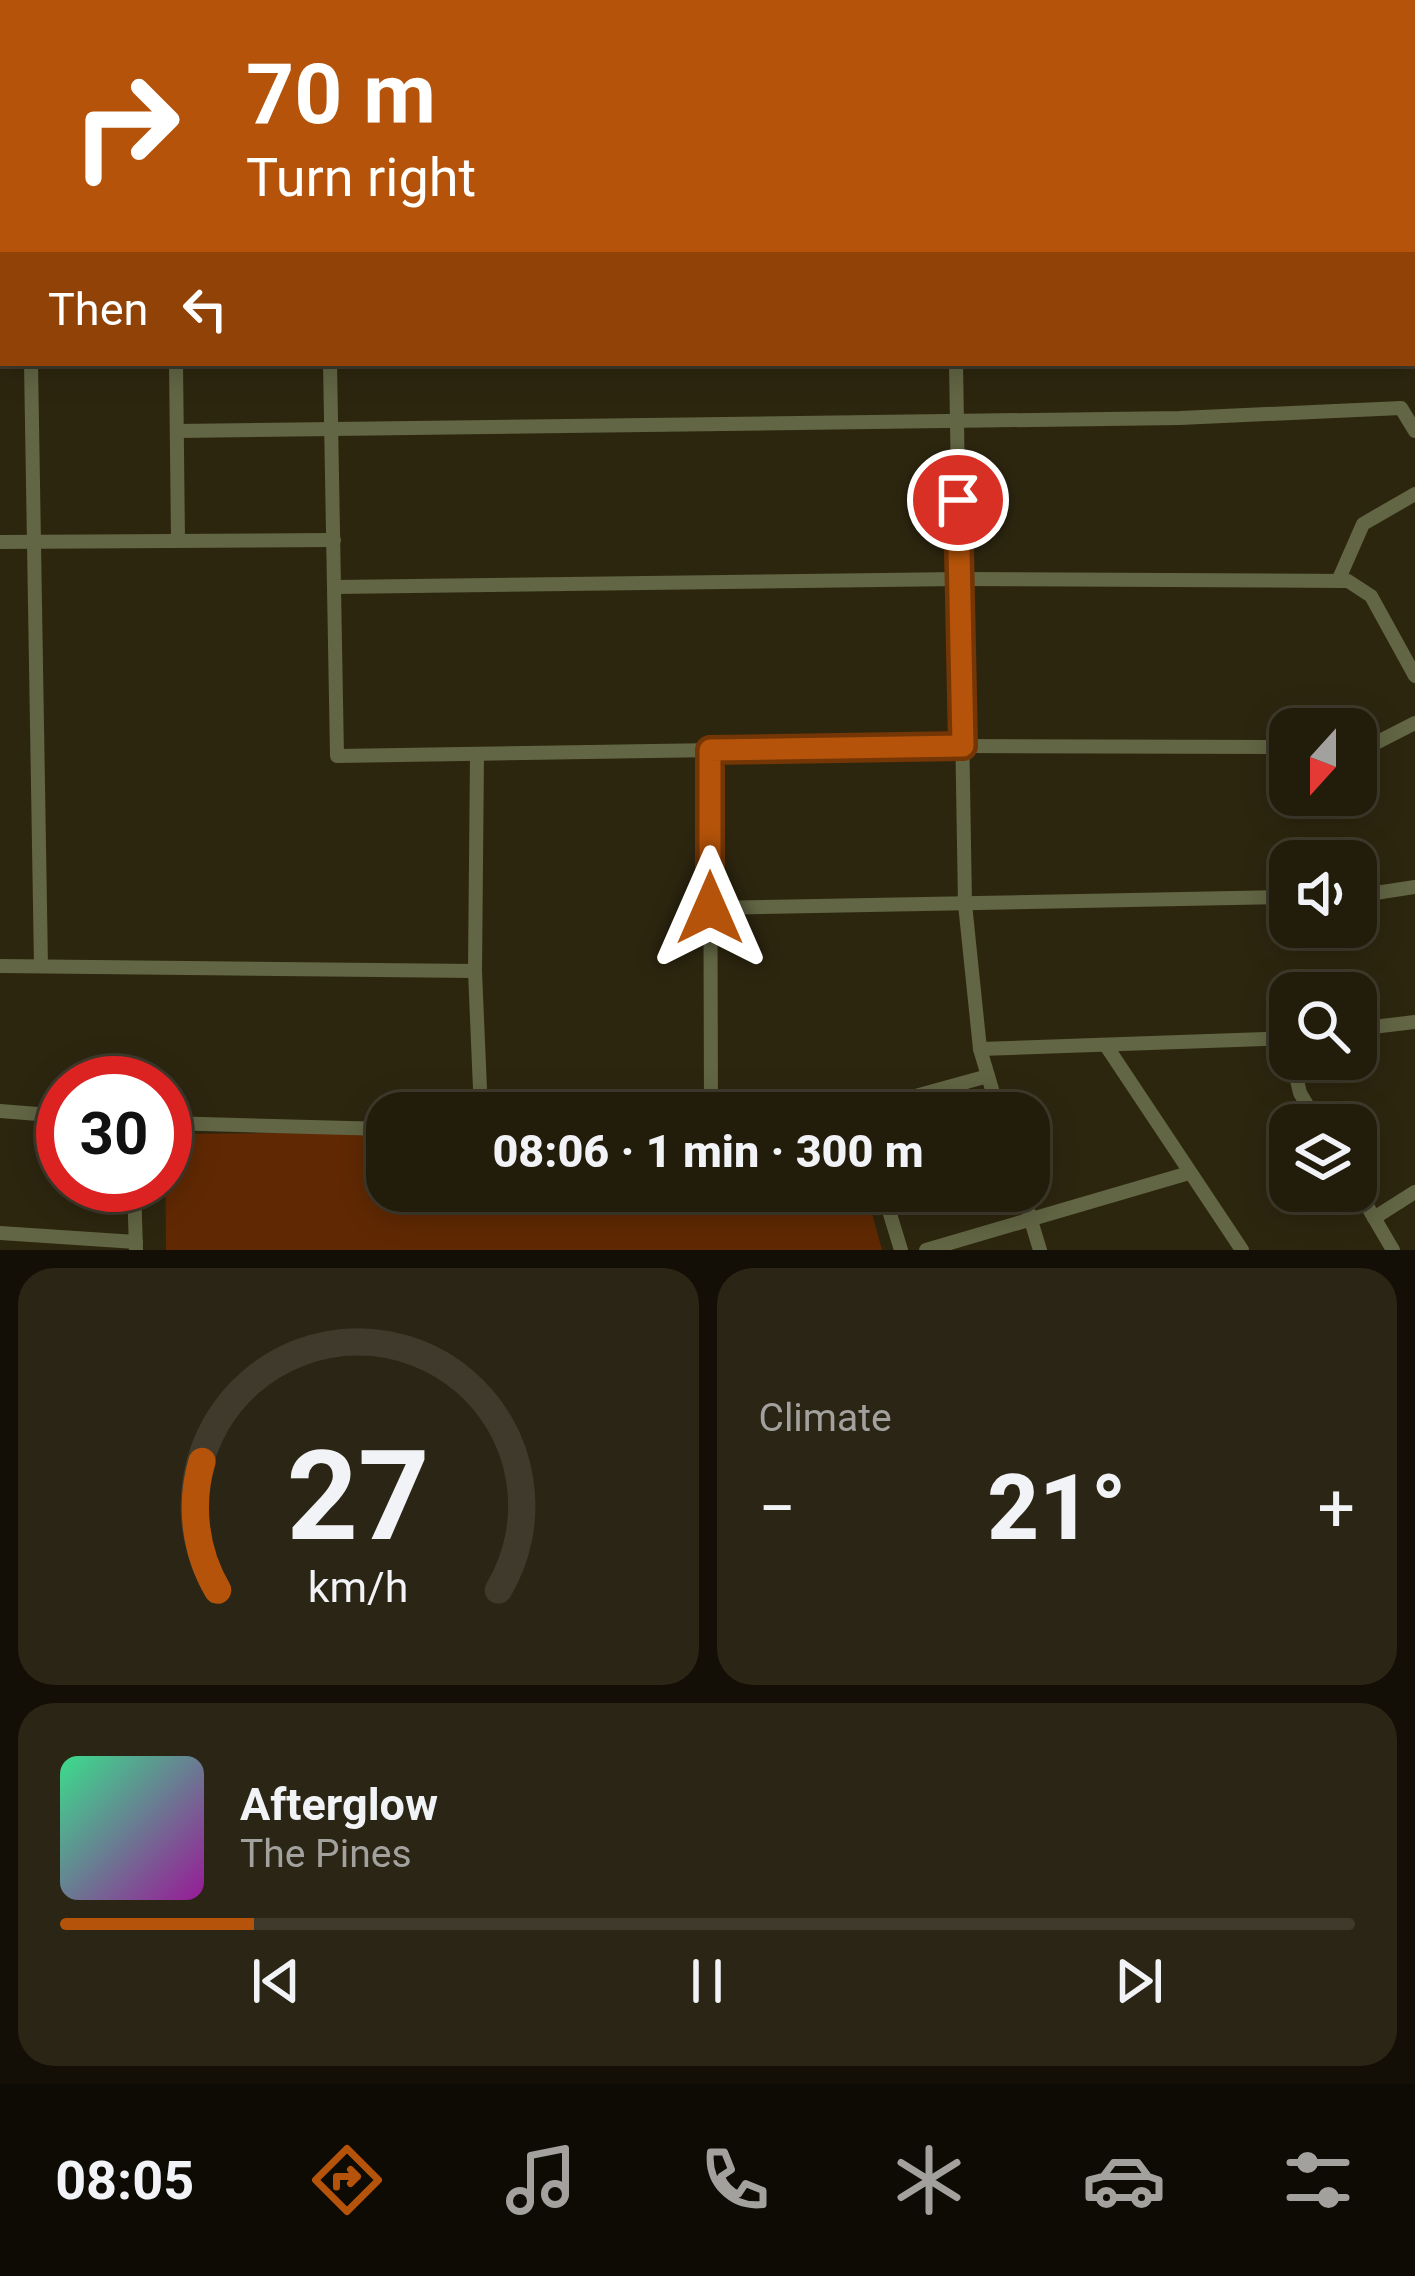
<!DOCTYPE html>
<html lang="en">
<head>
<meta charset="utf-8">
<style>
  :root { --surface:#221c0b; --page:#2a2514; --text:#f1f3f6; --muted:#a2a19d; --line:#3f3a2c; --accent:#b45309 }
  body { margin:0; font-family:Roboto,sans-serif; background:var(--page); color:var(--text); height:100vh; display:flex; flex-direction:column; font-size:45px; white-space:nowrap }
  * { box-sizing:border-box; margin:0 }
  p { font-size:39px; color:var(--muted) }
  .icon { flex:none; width:66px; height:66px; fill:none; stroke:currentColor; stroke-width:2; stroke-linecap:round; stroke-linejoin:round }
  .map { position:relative; height:1250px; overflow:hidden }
  .details { display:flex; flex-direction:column; gap:18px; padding:18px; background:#130f06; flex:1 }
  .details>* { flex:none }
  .hud { position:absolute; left:0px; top:0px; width:1416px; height:366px; box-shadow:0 6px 30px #0003,0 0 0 3px var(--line); background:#b45309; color:#fff; overflow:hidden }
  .needle { width:78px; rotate:201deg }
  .fabs { position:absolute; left:1269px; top:708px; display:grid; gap:24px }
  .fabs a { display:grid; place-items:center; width:108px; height:108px; border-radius:24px; background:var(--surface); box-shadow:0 6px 30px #0003,0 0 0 3px var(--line); font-size:60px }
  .speed { position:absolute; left:36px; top:1056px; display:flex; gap:24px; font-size:60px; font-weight:700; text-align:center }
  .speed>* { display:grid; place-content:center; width:156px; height:156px; border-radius:50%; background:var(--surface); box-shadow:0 6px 30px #0003,0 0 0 3px var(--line); line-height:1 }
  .speed .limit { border:18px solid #d22; background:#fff; color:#111 }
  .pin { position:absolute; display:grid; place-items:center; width:102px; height:102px; color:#fff; margin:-51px; border:6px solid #fff; border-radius:50%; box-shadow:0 3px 12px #0007 }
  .me { position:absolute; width:132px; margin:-66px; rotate:0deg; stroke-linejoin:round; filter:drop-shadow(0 0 9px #0008) }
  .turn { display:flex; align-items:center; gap:42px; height:252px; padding:0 48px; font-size:54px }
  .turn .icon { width:156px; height:156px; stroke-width:2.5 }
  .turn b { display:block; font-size:84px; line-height:102px }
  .then { display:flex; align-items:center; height:114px; padding:0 48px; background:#0003; gap:24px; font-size:45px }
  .big { font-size:90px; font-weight:800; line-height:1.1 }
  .details .tile { flex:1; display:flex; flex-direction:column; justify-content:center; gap:18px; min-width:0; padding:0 42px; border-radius:36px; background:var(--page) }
  .details .dial { align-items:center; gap:0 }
  .dial svg { height:312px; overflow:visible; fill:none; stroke:var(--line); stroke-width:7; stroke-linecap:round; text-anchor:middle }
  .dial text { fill:var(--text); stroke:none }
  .song { display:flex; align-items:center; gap:36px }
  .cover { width:144px; height:144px; border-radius:18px; background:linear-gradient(135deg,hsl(150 70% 55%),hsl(300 70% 35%)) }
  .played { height:12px; border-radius:6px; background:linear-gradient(90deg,var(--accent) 15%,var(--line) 15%) }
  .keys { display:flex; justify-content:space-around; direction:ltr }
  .heat { display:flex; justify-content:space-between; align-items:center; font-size:66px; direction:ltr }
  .details .tiles { flex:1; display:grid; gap:18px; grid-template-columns:1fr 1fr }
  .tile:last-child { grid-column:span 2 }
  .trip { position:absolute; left:366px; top:1092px; width:684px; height:120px; border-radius:36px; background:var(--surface); box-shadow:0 6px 30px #0003,0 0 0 3px var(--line); font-weight:800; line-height:120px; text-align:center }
  .tabs { display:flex; height:192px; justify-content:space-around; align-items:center; background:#0e0b04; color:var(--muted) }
  .tabs .icon { width:84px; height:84px }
  .tabs .on { color:var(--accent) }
  .tabs b { font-size:54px; color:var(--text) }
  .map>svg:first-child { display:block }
  .green { fill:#602903 }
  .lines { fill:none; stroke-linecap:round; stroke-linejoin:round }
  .minor { stroke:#626644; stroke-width:14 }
  .route-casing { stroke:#753606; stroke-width:30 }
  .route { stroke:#b45309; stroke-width:21 }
</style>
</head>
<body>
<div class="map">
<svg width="1415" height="1250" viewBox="0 0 1415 1250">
  <rect width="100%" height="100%" fill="#2d260f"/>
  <!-- green -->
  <polygon class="green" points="387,1132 387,1191 866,1191 882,1250 166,1250 165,1134"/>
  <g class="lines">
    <!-- minor -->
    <g class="minor">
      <polyline points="27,0 27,3"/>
      <polyline points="172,0 172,3"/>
      <polyline points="325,0 325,3"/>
      <polyline points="677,0 677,3"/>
      <polyline points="814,0 814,3"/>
      <polyline points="950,0 950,3"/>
      <polyline points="1102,0 1102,3"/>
      <polyline points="1413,118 1415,117"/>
      <polyline points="1413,242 1415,242"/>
      <polyline points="0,255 3,255"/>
      <polyline points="31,363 41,966"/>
      <polyline points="176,363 178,540"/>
      <polyline points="330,363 337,756 963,746 1290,747"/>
      <polyline points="956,363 965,904 980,1049 999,1113"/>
      <polyline points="177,431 1180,418 1401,408 1415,431"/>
      <polyline points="0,542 334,540"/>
      <polyline points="1338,581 1363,524 1415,494"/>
      <polyline points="335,587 960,579 1348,581 1371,596 1415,676"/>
      <polyline points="1356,747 1368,747 1415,723"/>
      <polyline points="710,750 711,1113"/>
      <polyline points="477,754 475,971 481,1113"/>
      <polyline points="1356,896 1415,887"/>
      <polyline points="711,908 1290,897"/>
      <polyline points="0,966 475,971"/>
      <polyline points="1356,1029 1415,1022"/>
      <polyline points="1107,1047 1242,1250"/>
      <polyline points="980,1049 1290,1038"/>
      <polyline points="1292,1059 1300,1093 1319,1125"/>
      <polyline points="0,1111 63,1116"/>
      <polyline points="772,1113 872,1108 988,1076"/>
      <polyline points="165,1123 387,1129"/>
      <polyline points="134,1185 136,1250"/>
      <polyline points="1356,1187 1393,1250"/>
      <polyline points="883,1191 901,1250"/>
      <polyline points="1022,1191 1040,1250"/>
      <polyline points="1374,1218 1415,1192"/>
      <polyline points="0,1233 136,1242"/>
      <polyline points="926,1250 1189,1173"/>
    </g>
  </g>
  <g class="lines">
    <!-- route casing -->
    <g class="route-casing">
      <polyline id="route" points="710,908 710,750 963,746 958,500"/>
    </g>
    <!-- route -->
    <use href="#route" class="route"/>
  </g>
</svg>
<div class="fabs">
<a><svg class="needle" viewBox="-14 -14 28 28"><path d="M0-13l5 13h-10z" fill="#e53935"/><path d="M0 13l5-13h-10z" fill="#a2a19d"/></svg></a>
<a><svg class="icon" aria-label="sound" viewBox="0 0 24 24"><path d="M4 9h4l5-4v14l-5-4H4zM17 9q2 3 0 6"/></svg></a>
<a><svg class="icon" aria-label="search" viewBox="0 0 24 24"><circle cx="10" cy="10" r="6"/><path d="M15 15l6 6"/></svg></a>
<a><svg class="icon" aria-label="layers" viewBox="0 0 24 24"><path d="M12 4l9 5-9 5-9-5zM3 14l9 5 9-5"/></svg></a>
</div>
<div class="speed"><div class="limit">30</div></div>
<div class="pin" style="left:958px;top:500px;background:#d93025"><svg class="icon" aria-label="arrive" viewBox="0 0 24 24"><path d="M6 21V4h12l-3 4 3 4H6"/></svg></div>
<svg class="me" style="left:710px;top:908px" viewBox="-20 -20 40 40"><path d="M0-17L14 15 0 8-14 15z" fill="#b45309" stroke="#fff" stroke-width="4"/></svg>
<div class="trip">08:06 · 1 min · 300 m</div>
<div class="hud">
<div class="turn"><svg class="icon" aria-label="right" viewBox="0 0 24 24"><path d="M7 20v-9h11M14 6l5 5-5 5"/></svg><div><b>70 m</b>Turn right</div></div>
<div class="then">Then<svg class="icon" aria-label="left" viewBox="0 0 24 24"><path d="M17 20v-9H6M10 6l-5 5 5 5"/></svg></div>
</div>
</div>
<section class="details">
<div class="tiles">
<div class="tile dial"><svg viewBox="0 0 100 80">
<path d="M14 69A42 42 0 1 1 86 69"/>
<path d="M14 69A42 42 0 0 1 10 36" stroke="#b45309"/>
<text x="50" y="56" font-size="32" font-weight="700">27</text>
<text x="50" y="72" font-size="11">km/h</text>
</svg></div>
<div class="tile"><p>Climate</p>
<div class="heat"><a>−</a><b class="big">21°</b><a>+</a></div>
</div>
<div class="tile">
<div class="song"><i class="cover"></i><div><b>Afterglow</b><p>The Pines</p></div></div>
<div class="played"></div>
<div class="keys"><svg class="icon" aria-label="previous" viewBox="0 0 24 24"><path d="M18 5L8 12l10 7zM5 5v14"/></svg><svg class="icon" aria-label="pause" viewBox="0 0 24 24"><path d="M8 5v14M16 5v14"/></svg><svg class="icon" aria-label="next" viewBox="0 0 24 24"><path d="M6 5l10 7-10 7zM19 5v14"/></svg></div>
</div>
</div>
</section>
<nav class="tabs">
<b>08:05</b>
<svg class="icon on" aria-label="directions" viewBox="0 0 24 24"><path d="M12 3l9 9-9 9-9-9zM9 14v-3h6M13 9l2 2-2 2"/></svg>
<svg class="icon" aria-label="music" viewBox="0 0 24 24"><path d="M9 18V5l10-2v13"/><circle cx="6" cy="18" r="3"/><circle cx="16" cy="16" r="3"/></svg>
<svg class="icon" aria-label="phone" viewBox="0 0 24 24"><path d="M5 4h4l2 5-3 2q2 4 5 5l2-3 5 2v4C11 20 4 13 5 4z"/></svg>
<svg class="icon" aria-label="climate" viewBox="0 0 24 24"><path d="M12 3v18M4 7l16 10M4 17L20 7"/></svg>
<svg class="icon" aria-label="car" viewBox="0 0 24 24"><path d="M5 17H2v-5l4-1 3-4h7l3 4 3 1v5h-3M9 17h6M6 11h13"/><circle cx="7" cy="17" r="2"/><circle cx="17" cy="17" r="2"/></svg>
<svg class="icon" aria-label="filters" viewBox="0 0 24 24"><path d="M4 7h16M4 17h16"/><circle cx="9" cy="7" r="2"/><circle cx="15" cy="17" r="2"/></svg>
</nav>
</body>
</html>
